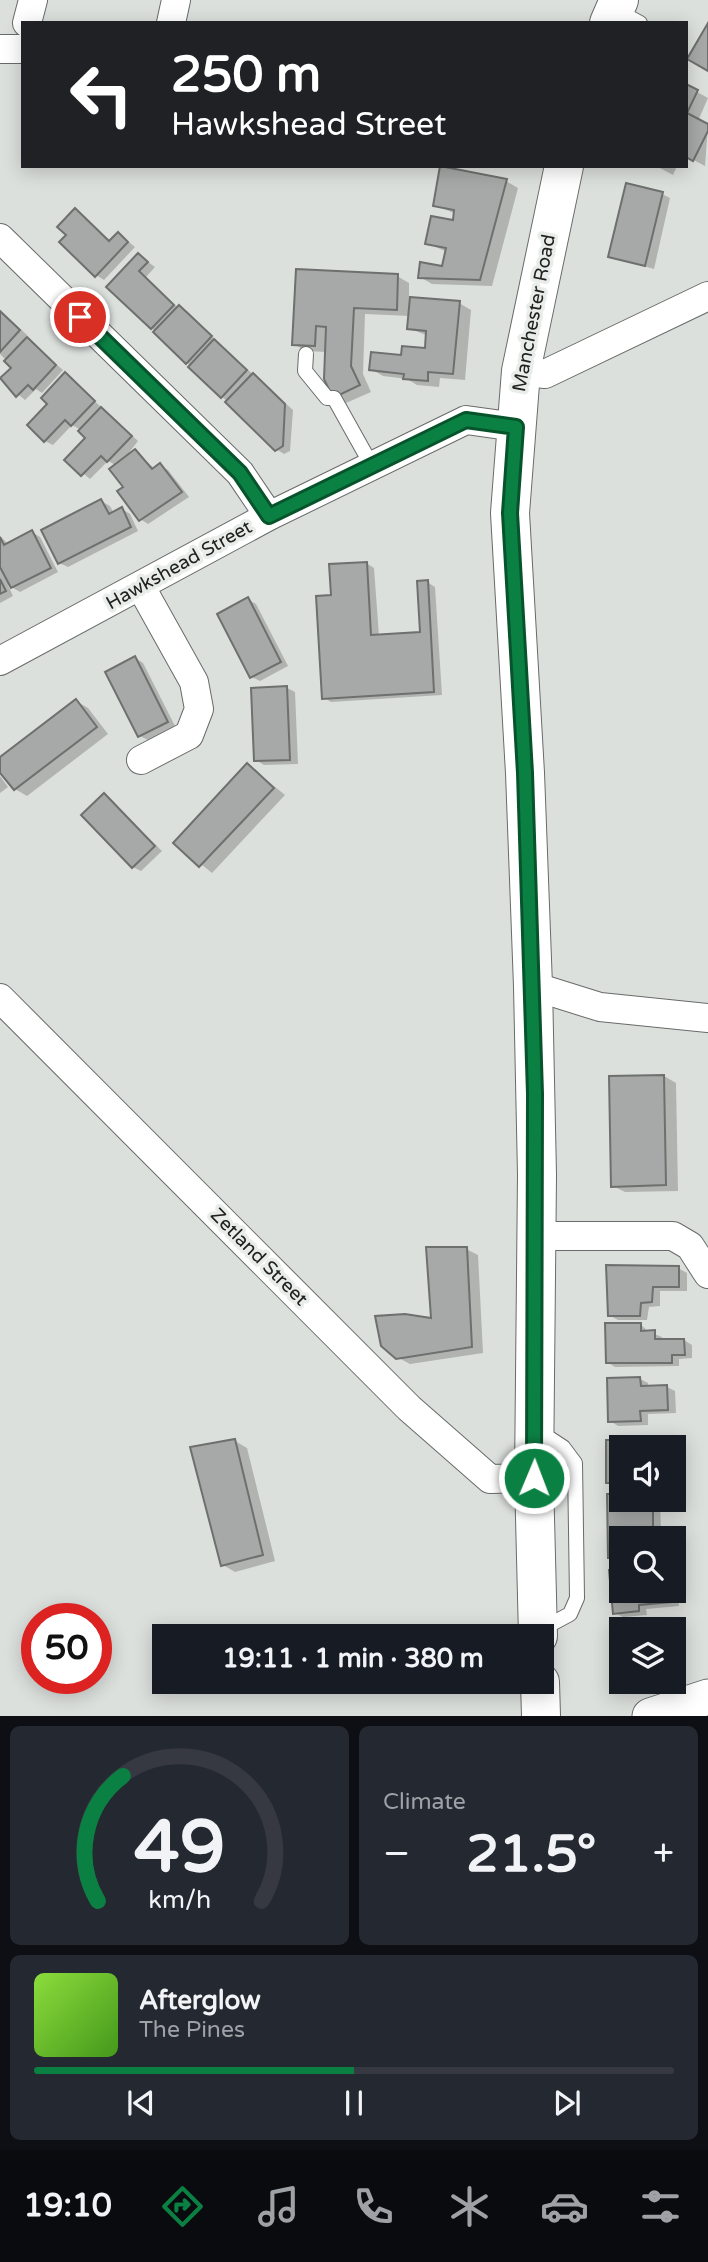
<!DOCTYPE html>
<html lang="en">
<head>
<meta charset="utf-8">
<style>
  :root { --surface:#171b24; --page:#242831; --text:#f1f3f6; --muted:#9ea1a6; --line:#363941; --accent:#0b8043 }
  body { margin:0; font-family:"Varela Round",sans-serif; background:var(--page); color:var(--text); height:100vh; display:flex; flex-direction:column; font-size:26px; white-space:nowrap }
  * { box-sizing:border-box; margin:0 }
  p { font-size:23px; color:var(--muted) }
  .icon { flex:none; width:38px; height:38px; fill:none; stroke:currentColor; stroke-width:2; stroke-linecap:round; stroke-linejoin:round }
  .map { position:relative; height:1716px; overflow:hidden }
  .drawer { display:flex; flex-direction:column; gap:10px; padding:10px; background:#0d0f14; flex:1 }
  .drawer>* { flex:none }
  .top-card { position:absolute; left:21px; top:21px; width:667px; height:147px; border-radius:0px; box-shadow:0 4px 18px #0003; background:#202124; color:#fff; overflow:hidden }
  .tools { position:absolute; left:609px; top:1435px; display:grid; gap:14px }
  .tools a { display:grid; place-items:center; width:77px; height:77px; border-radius:0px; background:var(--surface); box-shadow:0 4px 18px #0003; font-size:35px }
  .speed { position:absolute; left:21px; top:1603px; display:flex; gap:14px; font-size:35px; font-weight:700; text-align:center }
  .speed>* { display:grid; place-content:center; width:91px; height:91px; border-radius:50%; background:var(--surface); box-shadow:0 4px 18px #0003; line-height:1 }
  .speed .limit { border:10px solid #d22; background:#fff; color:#111 }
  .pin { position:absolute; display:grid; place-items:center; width:60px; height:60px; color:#fff; margin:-30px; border:4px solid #fff; border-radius:50%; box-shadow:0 2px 7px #0007 }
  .me { position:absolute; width:77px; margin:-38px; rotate:1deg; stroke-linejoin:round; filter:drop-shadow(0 0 5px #0008) }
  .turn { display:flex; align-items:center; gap:24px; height:147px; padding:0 35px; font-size:32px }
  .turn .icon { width:91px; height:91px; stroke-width:2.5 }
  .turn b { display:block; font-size:49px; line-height:60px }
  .big { font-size:52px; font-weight:800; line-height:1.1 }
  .drawer .card { flex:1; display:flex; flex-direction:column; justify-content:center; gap:10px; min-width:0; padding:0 24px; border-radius:10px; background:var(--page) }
  .drawer .dial { align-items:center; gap:0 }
  .dial svg { height:182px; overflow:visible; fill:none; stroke:var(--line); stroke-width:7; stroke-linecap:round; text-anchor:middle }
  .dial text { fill:var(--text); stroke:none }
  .song { display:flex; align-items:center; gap:21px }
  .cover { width:84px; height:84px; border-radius:10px; background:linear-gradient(135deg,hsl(90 70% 55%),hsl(100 70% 35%)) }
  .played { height:7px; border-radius:4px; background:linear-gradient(90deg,var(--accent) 50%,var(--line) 50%) }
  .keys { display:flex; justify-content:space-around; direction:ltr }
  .heat { display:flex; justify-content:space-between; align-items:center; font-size:38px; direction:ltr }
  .drawer .tiles { flex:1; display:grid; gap:10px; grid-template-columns:1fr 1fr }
  .card:last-child { grid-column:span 2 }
  .trip { position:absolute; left:152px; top:1624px; width:402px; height:70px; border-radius:0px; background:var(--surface); box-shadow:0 4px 18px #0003; font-weight:800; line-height:70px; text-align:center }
  .menu { display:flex; height:112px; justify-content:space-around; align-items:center; background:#090b0e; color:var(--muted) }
  .menu .icon { width:49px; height:49px }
  .menu .on { color:var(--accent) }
  .menu b { font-size:32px; color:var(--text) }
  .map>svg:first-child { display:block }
  .shadow { fill:#0003 }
  .building { fill:#a6a9a7; stroke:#6d706e; stroke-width:2 }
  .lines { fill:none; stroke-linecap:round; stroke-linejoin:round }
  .service-casing { stroke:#686b69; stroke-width:16 }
  .minor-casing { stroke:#686b69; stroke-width:30 }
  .tertiary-casing { stroke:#686b69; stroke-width:37 }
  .secondary-casing { stroke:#686b69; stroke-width:40 }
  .service { stroke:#fff; stroke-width:14 }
  .minor { stroke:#fff; stroke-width:28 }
  .tertiary { stroke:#fff; stroke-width:35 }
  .secondary { stroke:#fff; stroke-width:38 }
  .route-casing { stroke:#07532c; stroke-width:18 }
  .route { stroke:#0b8043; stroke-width:12 }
  .labels { text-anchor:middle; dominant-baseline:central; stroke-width:7; stroke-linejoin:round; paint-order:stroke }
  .street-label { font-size:19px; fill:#202120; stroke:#e9edea }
</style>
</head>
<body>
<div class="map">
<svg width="708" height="1716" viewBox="0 0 708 1716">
  <rect width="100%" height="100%" fill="#dce0dd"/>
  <!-- shadow -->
  <g class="shadow">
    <polygon points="686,86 708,98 698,121 708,126 705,166 686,156"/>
    <polygon points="656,166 677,166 673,175"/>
    <polygon points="506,181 518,188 492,286 432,284 420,277 444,268 447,252 427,243 454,222 456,214 435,205"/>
    <polygon points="662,194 670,198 654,269 610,256"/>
    <polygon points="75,211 111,242 119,234 135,247 104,280 96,275 68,235"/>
    <polygon points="138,255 155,267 146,277 178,308 187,311 218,343 293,410 290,451 284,454 276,449 108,286"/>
    <polygon points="298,271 397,276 409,283 409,299 459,303 471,310 465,380 440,378 439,387 417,385 407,379 383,376 371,369 426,350 428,336 409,328 410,316 365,314 363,374 371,392 346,403 334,396 327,352 306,351 294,344"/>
    <polygon points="0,310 27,335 25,338 63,370 42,393 36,389 25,400 1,380 13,367 0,354"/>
    <polygon points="65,374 138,441 121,463 136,452 155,469 160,466 168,470 189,497 148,524 140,519 117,466 108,461 90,479 67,460 88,438 81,430 72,425 53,445 45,441 50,404"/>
    <polygon points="101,501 110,506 114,514 122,509 130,514 138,531 68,567 59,563"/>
    <polygon points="32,532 40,537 58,572 20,592 8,585 13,596 0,603 0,536 8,544"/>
    <polygon points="366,563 374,568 379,636 422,634 427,582 435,587 442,695 331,702 323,697 333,596"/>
    <polygon points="247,599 256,604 288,666 260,681 252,677"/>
    <polygon points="135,658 143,663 175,726 148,740 140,736"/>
    <polygon points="287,688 295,692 298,764 264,765 256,760"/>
    <polygon points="76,701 88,708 108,734 27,796 15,789 0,770 0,760"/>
    <polygon points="248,765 285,795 212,873 175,843"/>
    <polygon points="0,776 8,787 0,793"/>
    <polygon points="104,795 162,851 141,871 133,867"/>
    <polygon points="664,1076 676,1083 678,1191 625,1192 613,1186"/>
    <polygon points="466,1249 478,1255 483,1353 410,1364 397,1357 433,1320"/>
    <polygon points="678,1268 687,1273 687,1291 660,1291 660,1306 649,1307 647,1320 618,1320 609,1315"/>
    <polygon points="640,1324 649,1332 662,1337 663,1341 684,1340 692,1345 692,1358 679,1359 679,1366 615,1367 607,1362"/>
    <polygon points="640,1379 648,1383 648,1387 667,1387 675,1391 676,1413 648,1414 648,1425 618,1426 610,1421"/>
    <polygon points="235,1441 247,1448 275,1561 235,1572 223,1565"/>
    <polygon points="608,1442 640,1442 648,1447 621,1447 621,1487 607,1482"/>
    <polygon points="674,1451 678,1453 678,1480 674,1480"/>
    <polygon points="609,1496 621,1496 621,1500 660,1500 661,1531 671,1531 679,1535 679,1552 674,1552 674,1538 621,1538 621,1562 610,1557"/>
    <polygon points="621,1571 621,1591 674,1591 674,1582 676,1583 679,1606 646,1609 647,1615 623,1617 615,1613 611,1572"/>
    <polygon points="647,1619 655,1624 656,1629 673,1629 621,1629 619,1663 614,1622"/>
    <polygon points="674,1630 678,1632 681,1653 674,1654"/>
  </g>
  <!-- building -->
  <g class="building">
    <polygon points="708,23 708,71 687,59"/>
    <polygon points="686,84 698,90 687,113 708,124 708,131 693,161 686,157"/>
    <polygon points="440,166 507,179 480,280 418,278 420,262 442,266 446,248 425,244 431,216 453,220 454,210 433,206"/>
    <polygon points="626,183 663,192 645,266 608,257"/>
    <polygon points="75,208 109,241 118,232 128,242 95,277 59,242 66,235 57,227"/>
    <polygon points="138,253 148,262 139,271 174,305 151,329 106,287"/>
    <polygon points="296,269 398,274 397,310 354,308 351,366 360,385 333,398 324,379 326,327 316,326 315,346 292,345"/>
    <polygon points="410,297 460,301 453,374 428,372 428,381 403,379 404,374 369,370 371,352 401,355 402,346 425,348 426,331 407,329"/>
    <polygon points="179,305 212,336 186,364 153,332"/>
    <polygon points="0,311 20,330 0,352"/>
    <polygon points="27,337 56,365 33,390 28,385 16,397 0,378 11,368 4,361"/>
    <polygon points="214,339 247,370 221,398 188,367"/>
    <polygon points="65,372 95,401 71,426 65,420 44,442 27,425 47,404 41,398"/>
    <polygon points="253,373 285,404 283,446 275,451 225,402"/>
    <polygon points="101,407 132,436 107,462 101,456 81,476 64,460 85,438 78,431"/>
    <polygon points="135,449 152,469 160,463 182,492 139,521 117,491 123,487 109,469"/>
    <polygon points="101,499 109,514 122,507 131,527 58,564 41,530"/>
    <polygon points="32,530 51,568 11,588 0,567 0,537 4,545"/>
    <polygon points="367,562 371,635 420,632 417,581 428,580 434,692 322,699 316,596 331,595 329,564"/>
    <polygon points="0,579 6,591 0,594"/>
    <polygon points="248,597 281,662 250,678 217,614"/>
    <polygon points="135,656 168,722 138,737 105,672"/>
    <polygon points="287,686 290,760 254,761 251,688"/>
    <polygon points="76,699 97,727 14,790 0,773 0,757"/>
    <polygon points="247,763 274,788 199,867 173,843"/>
    <polygon points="104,793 155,846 132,868 81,815"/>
    <polygon points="664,1075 666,1185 611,1187 609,1076"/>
    <polygon points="426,1247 467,1247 472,1347 396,1359 381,1346 375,1316 405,1314 431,1318"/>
    <polygon points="606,1265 679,1266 679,1287 653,1287 652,1302 641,1303 640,1316 608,1316"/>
    <polygon points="605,1323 641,1323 641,1331 655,1330 655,1339 684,1339 685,1355 672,1355 672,1363 606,1363"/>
    <polygon points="640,1377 641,1386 667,1385 668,1410 640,1411 641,1421 608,1422 607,1378"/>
    <polygon points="235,1439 263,1555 221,1566 190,1447"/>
    <polygon points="606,1440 640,1440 640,1447 671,1447 621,1447 621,1483 606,1483"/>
    <polygon points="607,1494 621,1494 621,1500 653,1500 653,1530 672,1529 672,1538 621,1538 621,1558 608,1558"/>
    <polygon points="621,1569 621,1591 670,1591 671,1602 639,1605 639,1611 613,1614 609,1570"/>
    <polygon points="648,1618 649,1628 670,1626 671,1629 621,1629 621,1664 618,1664 612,1621"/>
  </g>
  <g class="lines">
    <!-- service casing -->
    <g class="service-casing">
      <g id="service">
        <polyline points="616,10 640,23"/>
        <polyline points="306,354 305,371 327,398 334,398 372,466"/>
        <polyline points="540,1432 563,1447 575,1463 577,1598 570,1614 542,1629"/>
      </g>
    </g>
    <!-- minor casing -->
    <g class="minor-casing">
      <g id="minor">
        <polyline points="27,23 33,0"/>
        <polyline points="171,23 176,0"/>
        <polyline points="0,49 23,49"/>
        <polyline points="0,238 240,473 269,516"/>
        <polyline points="521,371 545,374 708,296"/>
        <polyline points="0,661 269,516 466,420 516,427"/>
        <polyline points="141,760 189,735 199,709 194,682 141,587"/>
        <polyline points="533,986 600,1007 708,1018"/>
        <polyline points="0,998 409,1408 490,1479 534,1478"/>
        <polyline points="535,1236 673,1236 690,1246 708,1274"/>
      </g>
    </g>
    <!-- tertiary casing -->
    <g class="tertiary-casing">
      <polyline id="tertiary" points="650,1716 708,1697"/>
    </g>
    <!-- secondary casing -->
    <g class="secondary-casing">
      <g id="secondary">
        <polyline points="609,23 619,0"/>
        <polyline points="538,1636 534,1478 537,1175 533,986 525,773 510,513 521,371 564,166"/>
        <polyline points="540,1682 541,1716"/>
      </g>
    </g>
    <!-- service -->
    <use href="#service" class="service"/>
    <!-- minor -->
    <use href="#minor" class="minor"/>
    <!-- tertiary -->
    <use href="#tertiary" class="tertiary"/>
    <!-- secondary -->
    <use href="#secondary" class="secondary"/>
  </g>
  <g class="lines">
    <!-- route casing -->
    <g class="route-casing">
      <polyline id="route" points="80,317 240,473 269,516 466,420 516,427 510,513 525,773 535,1094 534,1478"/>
    </g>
    <!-- route -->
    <use href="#route" class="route"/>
  </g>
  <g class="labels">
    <!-- street labels -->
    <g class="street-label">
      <text transform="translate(534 313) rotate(-79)">Manchester Road</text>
      <text transform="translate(179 565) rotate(-29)">Hawkshead Street</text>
      <text transform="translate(259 1257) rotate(45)">Zetland Street</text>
    </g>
  </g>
</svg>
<div class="tools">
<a><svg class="icon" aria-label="sound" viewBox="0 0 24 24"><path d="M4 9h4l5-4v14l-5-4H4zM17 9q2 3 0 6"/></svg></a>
<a><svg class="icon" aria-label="search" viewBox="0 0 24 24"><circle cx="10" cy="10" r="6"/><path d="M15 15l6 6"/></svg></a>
<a><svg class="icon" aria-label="layers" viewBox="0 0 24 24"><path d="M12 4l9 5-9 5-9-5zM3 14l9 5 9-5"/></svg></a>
</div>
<div class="speed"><div class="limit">50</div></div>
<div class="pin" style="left:80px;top:317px;background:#d93025"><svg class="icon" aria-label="arrive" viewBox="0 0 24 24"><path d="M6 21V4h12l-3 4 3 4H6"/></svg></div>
<svg class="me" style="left:534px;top:1478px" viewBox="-20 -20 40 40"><circle r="17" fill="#0b8043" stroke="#fff" stroke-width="3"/><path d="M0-11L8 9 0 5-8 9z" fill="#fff"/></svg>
<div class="trip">19:11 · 1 min · 380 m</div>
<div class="top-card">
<div class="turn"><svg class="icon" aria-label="left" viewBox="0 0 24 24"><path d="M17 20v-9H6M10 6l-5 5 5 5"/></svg><div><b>250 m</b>Hawkshead Street</div></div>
</div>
</div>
<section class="drawer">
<div class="tiles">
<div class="card dial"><svg viewBox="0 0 100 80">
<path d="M14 69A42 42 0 1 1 86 69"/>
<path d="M14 69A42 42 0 0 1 25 14" stroke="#0b8043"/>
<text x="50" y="56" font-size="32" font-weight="700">49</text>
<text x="50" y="72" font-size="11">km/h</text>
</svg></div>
<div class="card"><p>Climate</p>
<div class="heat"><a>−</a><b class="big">21.5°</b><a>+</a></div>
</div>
<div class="card">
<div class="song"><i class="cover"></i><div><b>Afterglow</b><p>The Pines</p></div></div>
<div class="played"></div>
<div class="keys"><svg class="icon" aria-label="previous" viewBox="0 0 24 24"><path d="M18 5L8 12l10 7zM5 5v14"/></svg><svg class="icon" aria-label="pause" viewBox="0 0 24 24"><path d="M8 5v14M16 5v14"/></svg><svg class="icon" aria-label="next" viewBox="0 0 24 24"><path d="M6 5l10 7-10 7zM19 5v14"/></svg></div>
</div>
</div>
</section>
<nav class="menu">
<b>19:10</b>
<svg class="icon on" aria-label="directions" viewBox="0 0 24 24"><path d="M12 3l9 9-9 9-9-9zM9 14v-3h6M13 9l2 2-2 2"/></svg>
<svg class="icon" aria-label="music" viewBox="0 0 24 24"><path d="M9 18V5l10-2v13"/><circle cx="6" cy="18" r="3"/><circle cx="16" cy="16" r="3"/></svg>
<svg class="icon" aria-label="phone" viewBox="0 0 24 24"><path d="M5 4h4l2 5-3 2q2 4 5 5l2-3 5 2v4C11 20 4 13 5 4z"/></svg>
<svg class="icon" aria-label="climate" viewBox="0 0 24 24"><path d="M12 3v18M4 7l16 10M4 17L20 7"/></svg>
<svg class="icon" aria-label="car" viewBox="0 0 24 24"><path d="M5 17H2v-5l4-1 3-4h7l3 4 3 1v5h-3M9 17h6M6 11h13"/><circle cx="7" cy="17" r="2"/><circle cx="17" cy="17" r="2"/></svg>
<svg class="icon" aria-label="filters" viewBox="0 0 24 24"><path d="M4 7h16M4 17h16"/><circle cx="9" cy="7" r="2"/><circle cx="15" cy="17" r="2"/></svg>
</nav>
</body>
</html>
